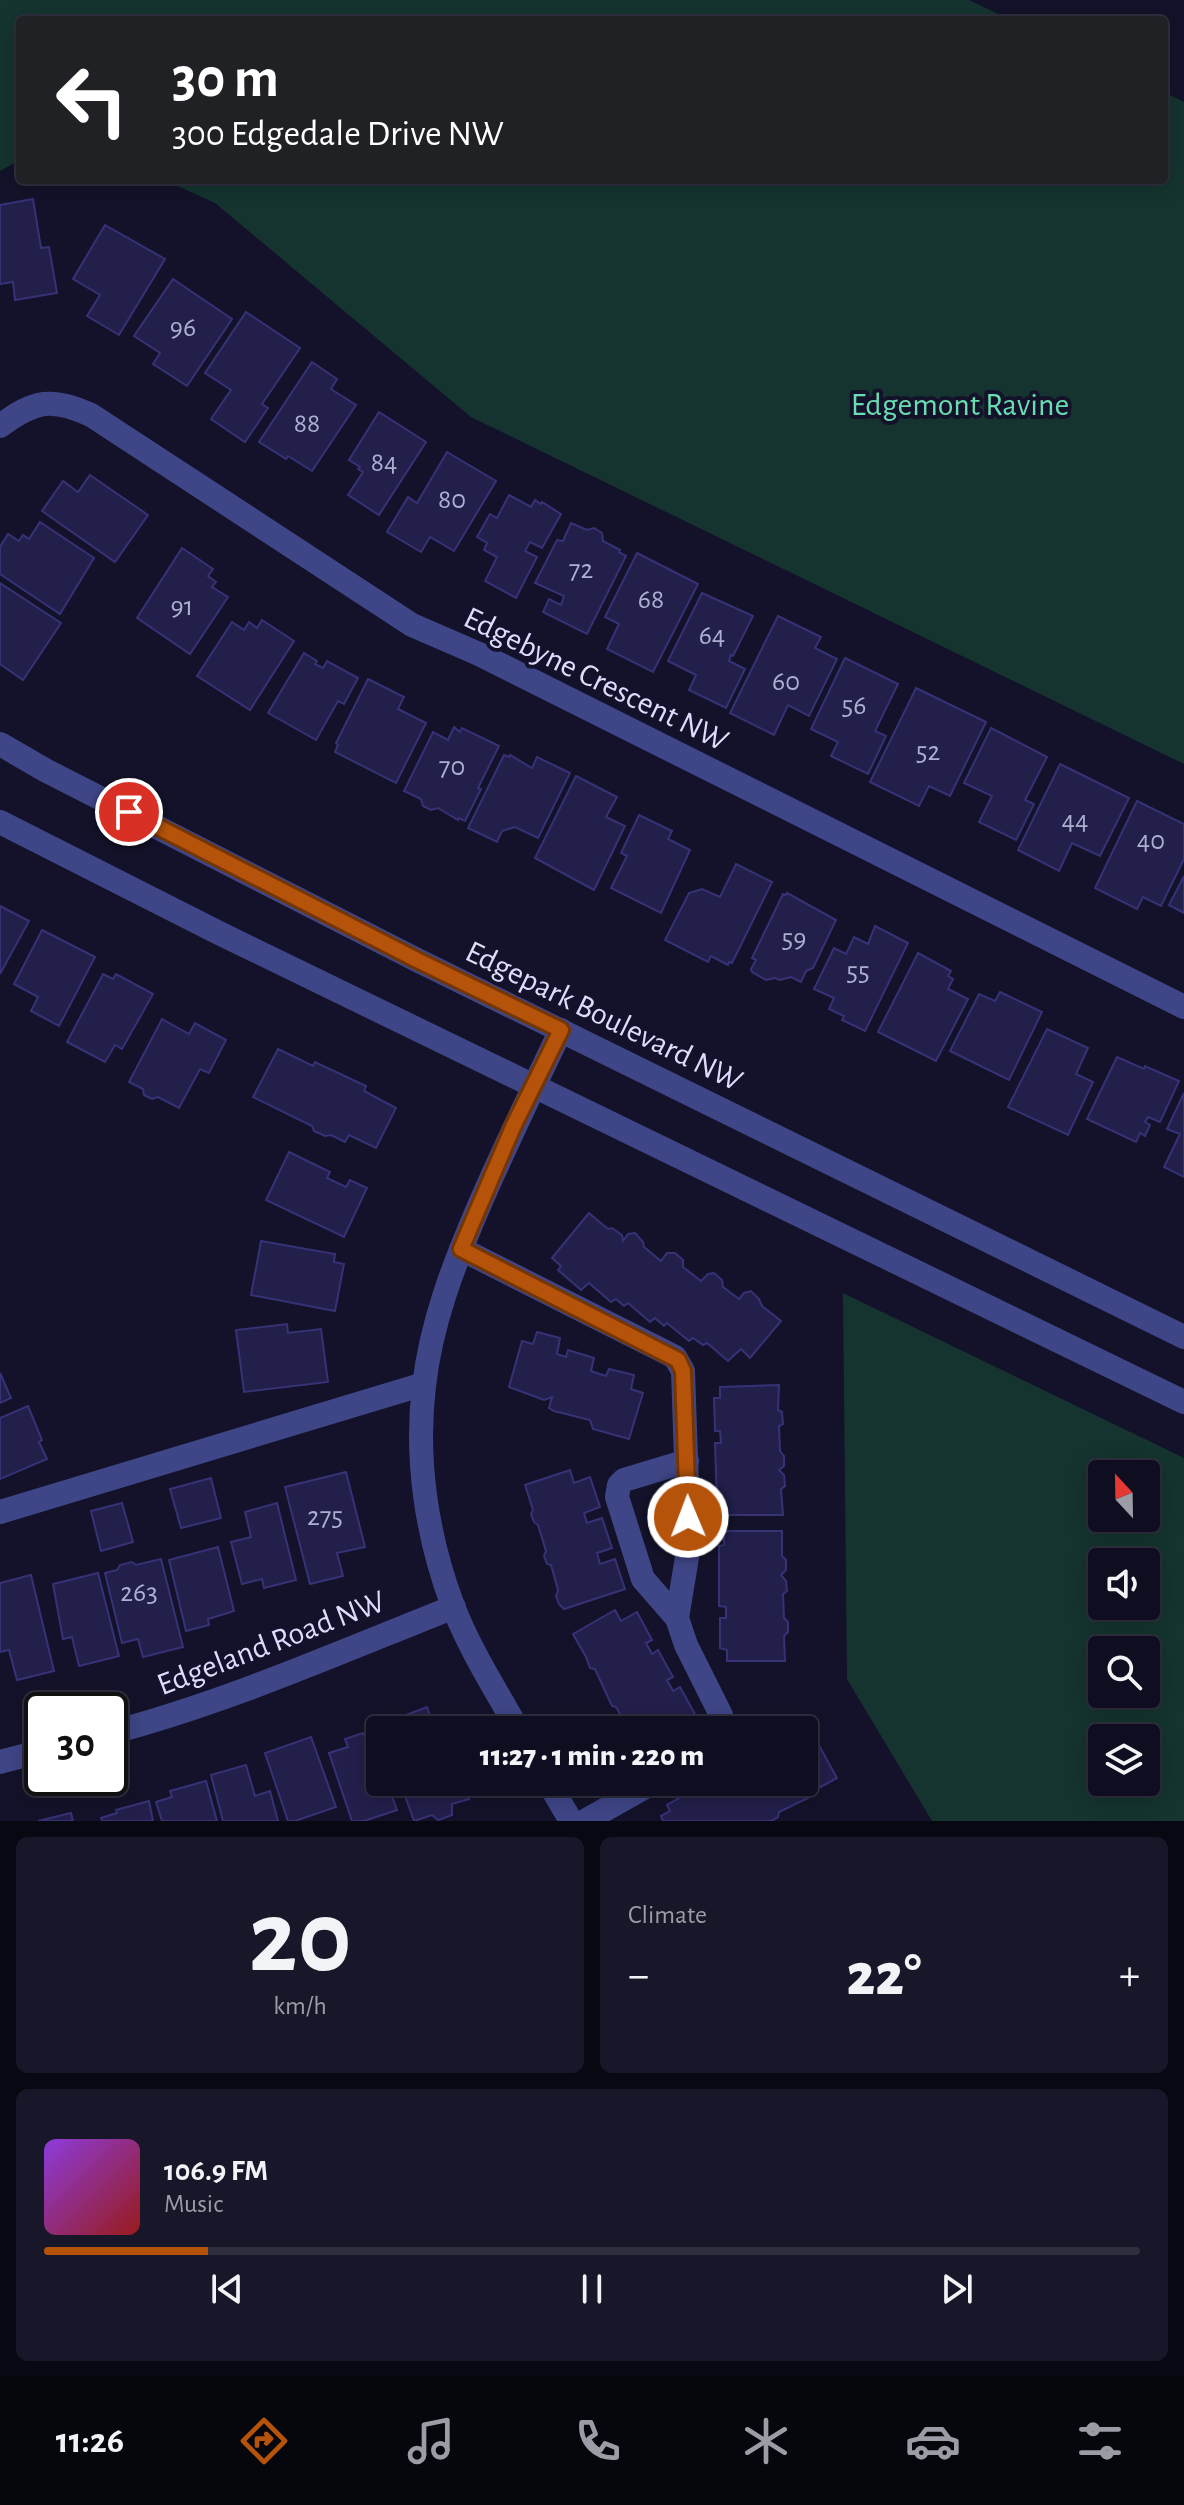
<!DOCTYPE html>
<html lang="en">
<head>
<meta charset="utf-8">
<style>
  :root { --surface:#0e0e20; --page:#171729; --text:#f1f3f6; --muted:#9b9ca5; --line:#2e2e3e; --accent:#b45309 }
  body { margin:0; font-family:"Alegreya Sans",sans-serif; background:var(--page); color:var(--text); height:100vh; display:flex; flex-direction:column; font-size:30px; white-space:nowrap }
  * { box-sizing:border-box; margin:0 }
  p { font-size:26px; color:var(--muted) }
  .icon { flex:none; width:44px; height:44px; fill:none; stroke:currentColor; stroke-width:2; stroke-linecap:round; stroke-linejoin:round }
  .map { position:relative; height:1821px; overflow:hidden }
  .details { display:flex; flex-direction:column; gap:16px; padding:16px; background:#080812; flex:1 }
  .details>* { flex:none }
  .hud { position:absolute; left:16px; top:16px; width:1152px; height:168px; border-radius:8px; box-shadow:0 4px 20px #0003,0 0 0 2px var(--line); background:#202124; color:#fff; overflow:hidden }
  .needle { width:52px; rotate:338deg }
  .tools { position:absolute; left:1088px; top:1460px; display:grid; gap:16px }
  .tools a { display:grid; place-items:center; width:72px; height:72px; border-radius:8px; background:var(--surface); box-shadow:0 4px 20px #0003,0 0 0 2px var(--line); font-size:40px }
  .speed { position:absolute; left:24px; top:1692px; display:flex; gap:16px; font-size:40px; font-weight:700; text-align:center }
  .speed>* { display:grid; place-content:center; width:104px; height:104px; border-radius:50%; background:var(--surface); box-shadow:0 4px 20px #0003,0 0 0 2px var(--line); line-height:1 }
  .speed .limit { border:4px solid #111; border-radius:12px; background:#fff; color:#111 }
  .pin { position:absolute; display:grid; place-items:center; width:68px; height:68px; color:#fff; margin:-34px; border:4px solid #fff; border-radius:50%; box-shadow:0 2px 8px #0007 }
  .me { position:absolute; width:88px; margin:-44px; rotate:359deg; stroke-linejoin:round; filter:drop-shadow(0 0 6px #0008) }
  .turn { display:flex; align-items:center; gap:28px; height:168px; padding:0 24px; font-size:36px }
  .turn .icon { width:104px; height:104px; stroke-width:2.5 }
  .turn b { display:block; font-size:56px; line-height:68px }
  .big { font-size:60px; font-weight:800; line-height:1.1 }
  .details .tile { flex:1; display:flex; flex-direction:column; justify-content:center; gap:12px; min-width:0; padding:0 28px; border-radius:12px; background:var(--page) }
  .details .dial { align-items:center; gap:0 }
  .dial b { font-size:104px; line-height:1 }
  .song { display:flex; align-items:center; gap:24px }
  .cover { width:96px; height:96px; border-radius:12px; background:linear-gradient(135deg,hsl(270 70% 55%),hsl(0 70% 35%)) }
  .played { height:8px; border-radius:4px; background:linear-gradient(90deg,var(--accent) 15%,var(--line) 15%) }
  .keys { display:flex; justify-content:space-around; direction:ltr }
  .heat { display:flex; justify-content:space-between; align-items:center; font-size:44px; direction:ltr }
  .details .tiles { flex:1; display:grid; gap:16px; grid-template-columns:1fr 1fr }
  .tile:last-child { grid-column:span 2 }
  .trip { position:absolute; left:366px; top:1716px; width:452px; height:80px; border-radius:8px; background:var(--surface); box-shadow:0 4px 20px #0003,0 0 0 2px var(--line); font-weight:800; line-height:80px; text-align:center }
  .tabs { display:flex; height:128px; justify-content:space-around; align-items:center; background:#06060d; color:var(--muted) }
  .tabs .icon { width:56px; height:56px }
  .tabs .active { color:var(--accent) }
  .tabs b { font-size:36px; color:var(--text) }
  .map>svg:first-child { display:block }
  .green { fill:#15342f; fill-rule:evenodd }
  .building { fill:#221f4b; stroke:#363276; stroke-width:2 }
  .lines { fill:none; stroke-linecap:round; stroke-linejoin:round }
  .minor { stroke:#3f4687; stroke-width:24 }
  .route-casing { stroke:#753606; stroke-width:20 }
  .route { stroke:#b45309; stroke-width:14 }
  .labels { text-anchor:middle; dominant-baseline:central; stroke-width:8; stroke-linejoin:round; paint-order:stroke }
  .number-label { font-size:28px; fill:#aeaed1 }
  .park-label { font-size:32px; fill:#69ddb1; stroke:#13122a }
  .street-label { font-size:32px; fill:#dcddfe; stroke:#13122a }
</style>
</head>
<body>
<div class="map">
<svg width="1184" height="1821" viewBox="0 0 1184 1821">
  <rect width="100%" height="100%" fill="#13122a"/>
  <!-- green -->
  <g class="green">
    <polygon points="0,0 969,0 1011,20 20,20 20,160 0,171"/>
    <polygon points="1164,92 1184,102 1184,764 471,417 215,203 165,180 1164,180"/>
    <path d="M843 1293 1184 1458V1821H932L847 1679ZM1146 1474V1518H1102V1474ZM1102 1562H1146V1606H1102ZM1146 1650V1694H1102V1650ZM1146 1738V1782H1102V1738Z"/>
  </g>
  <!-- building -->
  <g class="building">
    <polygon points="33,199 41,248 49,247 57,293 15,300 13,282 0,284 0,205"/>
    <polygon points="105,225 165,259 119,335 87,316 100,295 73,279"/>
    <polygon points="173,279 232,319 187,386 153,364 160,353 134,336"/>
    <polygon points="246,312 300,348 262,404 268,408 245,442 211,419 231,390 205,373"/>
    <polygon points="312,362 337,379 331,389 356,405 312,471 288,456 286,459 259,442"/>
    <polygon points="379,412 426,442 379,515 348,495 363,472 358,469 360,467 349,460"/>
    <polygon points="447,452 496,481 454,551 430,537 421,552 387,532 408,497 417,503"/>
    <polygon points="90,475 148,515 115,562 42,511 63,481 78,492"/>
    <polygon points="509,495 531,507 535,500 541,504 542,502 561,514 542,548 530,542 525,551 537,557 516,598 485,581 497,557 484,550 487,543 477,537 490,514 497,518"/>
    <polygon points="40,522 94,558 60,614 0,574 0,547 8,534 19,541 23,535 29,539"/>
    <polygon points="571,523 587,530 594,528 602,533 603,541 620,550 619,552 626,556 587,634 543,612 549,599 561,605 564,596 535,583 557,540 563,541"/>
    <polygon points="182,548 213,569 208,576 216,582 212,587 228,597 190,654 137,618"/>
    <polygon points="637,553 698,584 653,672 607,649 619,624 605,617"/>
    <polygon points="0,583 61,623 23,680 0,664"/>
    <polygon points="702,593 753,616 733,656 731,655 729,661 745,669 726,708 689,690 696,675 668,661"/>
    <polygon points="778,616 821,637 815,648 837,659 809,716 788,705 774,735 730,713"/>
    <polygon points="262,620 294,641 250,710 197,676 232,622 244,630 249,622 257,628"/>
    <polygon points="304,653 317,661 315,664 323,668 327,661 358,678 344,704 338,701 316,740 268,713"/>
    <polygon points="845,658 898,684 875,731 886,736 868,774 831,756 838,742 811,729"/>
    <polygon points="368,679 404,697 398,709 426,723 396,783 335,752 338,745 336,743"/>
    <polygon points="916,688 986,722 950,796 929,786 919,806 870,782"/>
    <polygon points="454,727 460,732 462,728 499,746 478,788 481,789 465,821 459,818 458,820 438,808 431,810 423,806 421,799 404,791 433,732 448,740"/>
    <polygon points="991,728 1047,757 1025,800 1034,804 1016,840 979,822 992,796 964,783"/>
    <polygon points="504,755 509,757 510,755 532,768 537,757 570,773 538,838 515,827 502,831 497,842 468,828"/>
    <polygon points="1060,764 1129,798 1100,856 1072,843 1059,871 1018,850"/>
    <polygon points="576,776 617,797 606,817 625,826 594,890 535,858"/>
    <polygon points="1137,801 1184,824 1184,859 1161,906 1143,897 1137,909 1095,888"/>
    <polygon points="639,815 672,831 668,839 690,850 661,913 611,888 627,856 621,853"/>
    <polygon points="736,864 772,882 732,963 729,962 728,965 711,956 708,962 665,940 689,893 702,889 720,897"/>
    <polygon points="1184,876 1184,913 1169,905"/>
    <polygon points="787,893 836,920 813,968 806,971 801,982 791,977 780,980 775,978 766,980 752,972 751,969 756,960 752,958 783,894 786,895"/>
    <polygon points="0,906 29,921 0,974"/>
    <polygon points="875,926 908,943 865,1031 842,1020 844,1016 829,1009 834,998 814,989 834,948 846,954 854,937 868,944"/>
    <polygon points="42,930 95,957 59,1026 31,1011 38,997 14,984"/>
    <polygon points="918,953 951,971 948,976 953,979 948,989 968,999 936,1061 878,1032"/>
    <polygon points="103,974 113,979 116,974 153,994 122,1049 115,1045 105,1062 67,1042"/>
    <polygon points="1000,992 1042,1012 1009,1080 950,1051 979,994 995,1001"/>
    <polygon points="162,1019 189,1034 195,1023 226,1040 209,1073 200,1069 179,1108 158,1097 152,1099 144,1095 143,1089 129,1082"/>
    <polygon points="1047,1029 1088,1048 1076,1074 1093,1082 1068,1135 1008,1107"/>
    <polygon points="278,1049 313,1066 315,1062 366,1086 364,1091 396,1108 376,1148 349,1135 345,1142 331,1135 325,1136 314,1131 312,1126 253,1097"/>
    <polygon points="1117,1057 1144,1069 1145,1066 1179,1081 1160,1122 1148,1117 1145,1122 1150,1125 1145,1136 1140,1133 1136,1142 1087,1119"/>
    <polygon points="1184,1093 1184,1177 1164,1167 1180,1134 1167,1129"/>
    <polygon points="289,1152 330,1172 327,1178 346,1187 350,1180 367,1188 344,1237 266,1200"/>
    <polygon points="589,1213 608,1229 612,1228 622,1235 623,1241 628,1234 635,1233 643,1242 644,1247 661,1261 667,1253 675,1253 683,1260 683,1267 701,1281 708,1274 714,1273 722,1280 723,1287 739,1299 744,1293 751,1291 759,1299 762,1306 781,1321 750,1358 741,1349 728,1361 707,1343 703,1345 693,1338 689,1341 667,1323 664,1326 655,1318 650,1322 628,1303 624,1306 616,1299 611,1302 589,1283 581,1290 558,1270 561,1266 552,1258"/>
    <polygon points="261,1241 335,1254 334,1262 344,1264 335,1311 251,1295"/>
    <polygon points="287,1324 288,1333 321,1329 328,1382 244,1392 236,1330"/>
    <polygon points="537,1332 560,1338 557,1354 566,1357 568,1350 594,1358 591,1371 606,1376 609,1369 634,1375 631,1389 643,1393 629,1439 593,1429 590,1420 554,1411 549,1408 552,1397 544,1400 509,1387 522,1341 533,1344"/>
    <polygon points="0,1373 11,1398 0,1403"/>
    <polygon points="779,1385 778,1410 782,1412 783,1424 779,1426 780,1451 784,1456 784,1466 779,1470 784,1475 785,1486 781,1489 783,1515 724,1515 724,1504 717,1503 715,1443 721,1443 720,1431 715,1431 714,1398 720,1398 720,1387"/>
    <polygon points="28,1406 42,1440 39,1442 47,1459 0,1479 0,1418"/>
    <polygon points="570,1470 574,1483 590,1477 600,1507 584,1513 587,1523 602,1518 612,1548 597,1553 600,1564 615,1559 625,1589 564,1609 559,1604 556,1596 558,1590 551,1565 547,1564 544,1556 546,1551 538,1525 534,1522 531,1514 533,1510 525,1485"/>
    <polygon points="346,1472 365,1547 337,1553 343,1576 310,1584 285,1487"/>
    <polygon points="211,1478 221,1518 181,1528 170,1489"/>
    <polygon points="122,1503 133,1542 101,1551 91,1511"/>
    <polygon points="277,1503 296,1580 264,1588 262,1579 242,1584 231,1542 251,1537 245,1512"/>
    <polygon points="724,1531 782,1531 782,1556 786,1560 786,1570 781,1575 786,1581 787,1591 783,1594 784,1618 788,1622 788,1632 784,1636 785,1661 727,1661 727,1650 720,1648 720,1618 726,1618 726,1607 719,1606 719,1546 724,1545"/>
    <polygon points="218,1547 234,1611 208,1619 209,1625 186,1631 169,1560"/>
    <polygon points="161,1559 183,1647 143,1657 138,1639 122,1643 105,1573 117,1570 120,1565 132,1562 136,1565"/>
    <polygon points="98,1573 119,1656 79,1666 72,1637 63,1639 53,1584"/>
    <polygon points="31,1575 54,1671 17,1680 9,1650 0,1652 0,1583"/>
    <polygon points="615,1610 621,1621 637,1612 652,1640 646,1643 652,1654 658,1650 673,1677 667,1680 673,1691 680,1687 695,1714 667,1730 629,1730 616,1707 612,1706 595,1669 590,1668 586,1657 573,1634"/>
    <polygon points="427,1707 435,1730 381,1730 379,1725"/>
    <polygon points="802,1724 804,1729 809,1727 837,1778 815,1790 814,1795 779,1812 778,1817 771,1821 663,1821 661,1816 670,1811 667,1805 708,1782 804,1782 804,1730 792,1730"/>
    <polygon points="363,1733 366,1740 371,1738 380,1763 380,1782 387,1782 397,1810 364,1821 352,1821 329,1753 348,1747 345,1739"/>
    <polygon points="311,1737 336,1807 295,1821 288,1821 265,1753"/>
    <polygon points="246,1765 255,1796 270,1791 278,1821 223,1821 211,1775"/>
    <polygon points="206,1781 217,1821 162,1821 156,1802 172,1797 170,1791"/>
    <polygon points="400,1782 463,1782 469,1799 452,1804 452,1815 444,1818 438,1820 432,1815 414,1821"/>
    <polygon points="149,1801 153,1821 102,1821 101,1818 117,1813 116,1810"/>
    <polygon points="71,1813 73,1821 38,1821"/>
  </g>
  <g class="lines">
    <!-- minor -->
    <g class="minor">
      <path d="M0 426C35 400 52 397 91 415L412 625 479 654 1184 1007"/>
      <polyline points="0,744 45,770 417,960 1184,1337"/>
      <polyline points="0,822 219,933 1184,1402"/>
      <polyline points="461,1249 675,1357 683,1371 689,1545 677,1618 686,1645 721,1715 722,1730"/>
      <polyline points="0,1512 424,1384"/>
      <polyline points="677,1618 643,1579 617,1497 619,1485 624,1480 687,1461"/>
      <path d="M518 1730C496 1690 470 1650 453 1606 427 1537 415 1460 424 1386 431 1323 454 1264 479 1206 505 1146 533 1088 561 1030"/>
      <path d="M110 1733C228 1702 340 1652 454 1607"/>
      <polyline points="0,1762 42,1751"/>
      <polyline points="548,1782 571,1821"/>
      <polyline points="585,1821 654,1782"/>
    </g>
  </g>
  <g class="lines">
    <!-- route casing -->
    <g class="route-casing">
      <polyline id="route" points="129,812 417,960 561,1030 513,1127 461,1249 678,1360 683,1371 688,1517"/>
    </g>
    <!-- route -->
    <use href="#route" class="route"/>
  </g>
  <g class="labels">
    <!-- number labels -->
    <g class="number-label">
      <text x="183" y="328">96</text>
      <text x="307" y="424">88</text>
      <text x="384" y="463">84</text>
      <text x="452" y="500">80</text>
      <text x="581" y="570">72</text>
      <text x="651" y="600">68</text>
      <text x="182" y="607">91</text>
      <text x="712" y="636">64</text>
      <text x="786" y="682">60</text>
      <text x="854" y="706">56</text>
      <text x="928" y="752">52</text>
      <text x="452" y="767">70</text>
      <text x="1075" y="821">44</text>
      <text x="1151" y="841">40</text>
      <text x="794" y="939">59</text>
      <text x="858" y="972">55</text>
      <text x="325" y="1517">275</text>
      <text x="139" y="1593">263</text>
    </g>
    <!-- park labels -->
    <g class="park-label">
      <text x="960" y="405">Edgemont Ravine</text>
    </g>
    <!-- street labels -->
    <g class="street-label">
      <text transform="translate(596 679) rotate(26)">Edgebyne Crescent NW</text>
      <text transform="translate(604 1016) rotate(26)">Edgepark Boulevard NW</text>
      <text transform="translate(271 1643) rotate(-21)">Edgeland Road NW</text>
    </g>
  </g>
</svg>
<div class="tools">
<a><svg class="needle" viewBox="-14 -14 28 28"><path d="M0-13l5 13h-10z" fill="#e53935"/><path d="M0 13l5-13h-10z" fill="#9b9ca5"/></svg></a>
<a><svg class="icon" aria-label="sound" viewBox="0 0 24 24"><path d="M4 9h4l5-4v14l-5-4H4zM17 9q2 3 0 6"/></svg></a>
<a><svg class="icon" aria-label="search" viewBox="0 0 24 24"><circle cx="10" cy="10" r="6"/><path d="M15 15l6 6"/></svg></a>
<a><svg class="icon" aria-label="layers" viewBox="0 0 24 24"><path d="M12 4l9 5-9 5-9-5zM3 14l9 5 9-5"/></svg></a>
</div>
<div class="speed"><div class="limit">30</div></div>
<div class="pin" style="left:129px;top:812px;background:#d93025"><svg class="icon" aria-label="arrive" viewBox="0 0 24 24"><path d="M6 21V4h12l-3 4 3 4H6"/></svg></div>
<svg class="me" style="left:688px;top:1517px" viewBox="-20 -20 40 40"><circle r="17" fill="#b45309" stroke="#fff" stroke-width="3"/><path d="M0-11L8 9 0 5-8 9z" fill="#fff"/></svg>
<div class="trip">11:27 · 1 min · 220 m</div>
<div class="hud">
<div class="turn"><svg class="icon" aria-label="left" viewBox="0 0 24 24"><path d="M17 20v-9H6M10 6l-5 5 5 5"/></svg><div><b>30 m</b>300 Edgedale Drive NW</div></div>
</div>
</div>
<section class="details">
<div class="tiles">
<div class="tile dial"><b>20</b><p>km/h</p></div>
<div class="tile"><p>Climate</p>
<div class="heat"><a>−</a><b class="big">22°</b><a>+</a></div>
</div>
<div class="tile">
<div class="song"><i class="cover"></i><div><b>106.9 FM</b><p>Music</p></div></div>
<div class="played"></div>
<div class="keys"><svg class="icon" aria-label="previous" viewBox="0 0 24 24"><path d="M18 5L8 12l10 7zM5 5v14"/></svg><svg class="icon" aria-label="pause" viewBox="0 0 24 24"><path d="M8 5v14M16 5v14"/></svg><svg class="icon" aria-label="next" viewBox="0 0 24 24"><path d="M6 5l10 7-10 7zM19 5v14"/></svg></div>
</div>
</div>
</section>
<nav class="tabs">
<b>11:26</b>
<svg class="icon active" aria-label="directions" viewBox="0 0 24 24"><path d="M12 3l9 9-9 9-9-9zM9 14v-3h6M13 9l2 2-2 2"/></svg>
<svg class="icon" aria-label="music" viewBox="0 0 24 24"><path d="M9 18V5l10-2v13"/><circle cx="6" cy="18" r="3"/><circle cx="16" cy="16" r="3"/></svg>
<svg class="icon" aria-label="phone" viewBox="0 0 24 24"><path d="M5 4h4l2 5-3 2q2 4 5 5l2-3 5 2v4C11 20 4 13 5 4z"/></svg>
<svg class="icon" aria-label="climate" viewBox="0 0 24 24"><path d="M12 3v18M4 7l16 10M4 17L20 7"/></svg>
<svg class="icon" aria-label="car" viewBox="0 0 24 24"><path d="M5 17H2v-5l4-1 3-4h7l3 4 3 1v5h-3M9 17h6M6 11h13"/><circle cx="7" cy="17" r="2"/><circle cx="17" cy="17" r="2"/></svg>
<svg class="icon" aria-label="filters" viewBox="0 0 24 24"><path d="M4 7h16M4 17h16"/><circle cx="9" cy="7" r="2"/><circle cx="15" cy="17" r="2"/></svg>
</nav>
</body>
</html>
